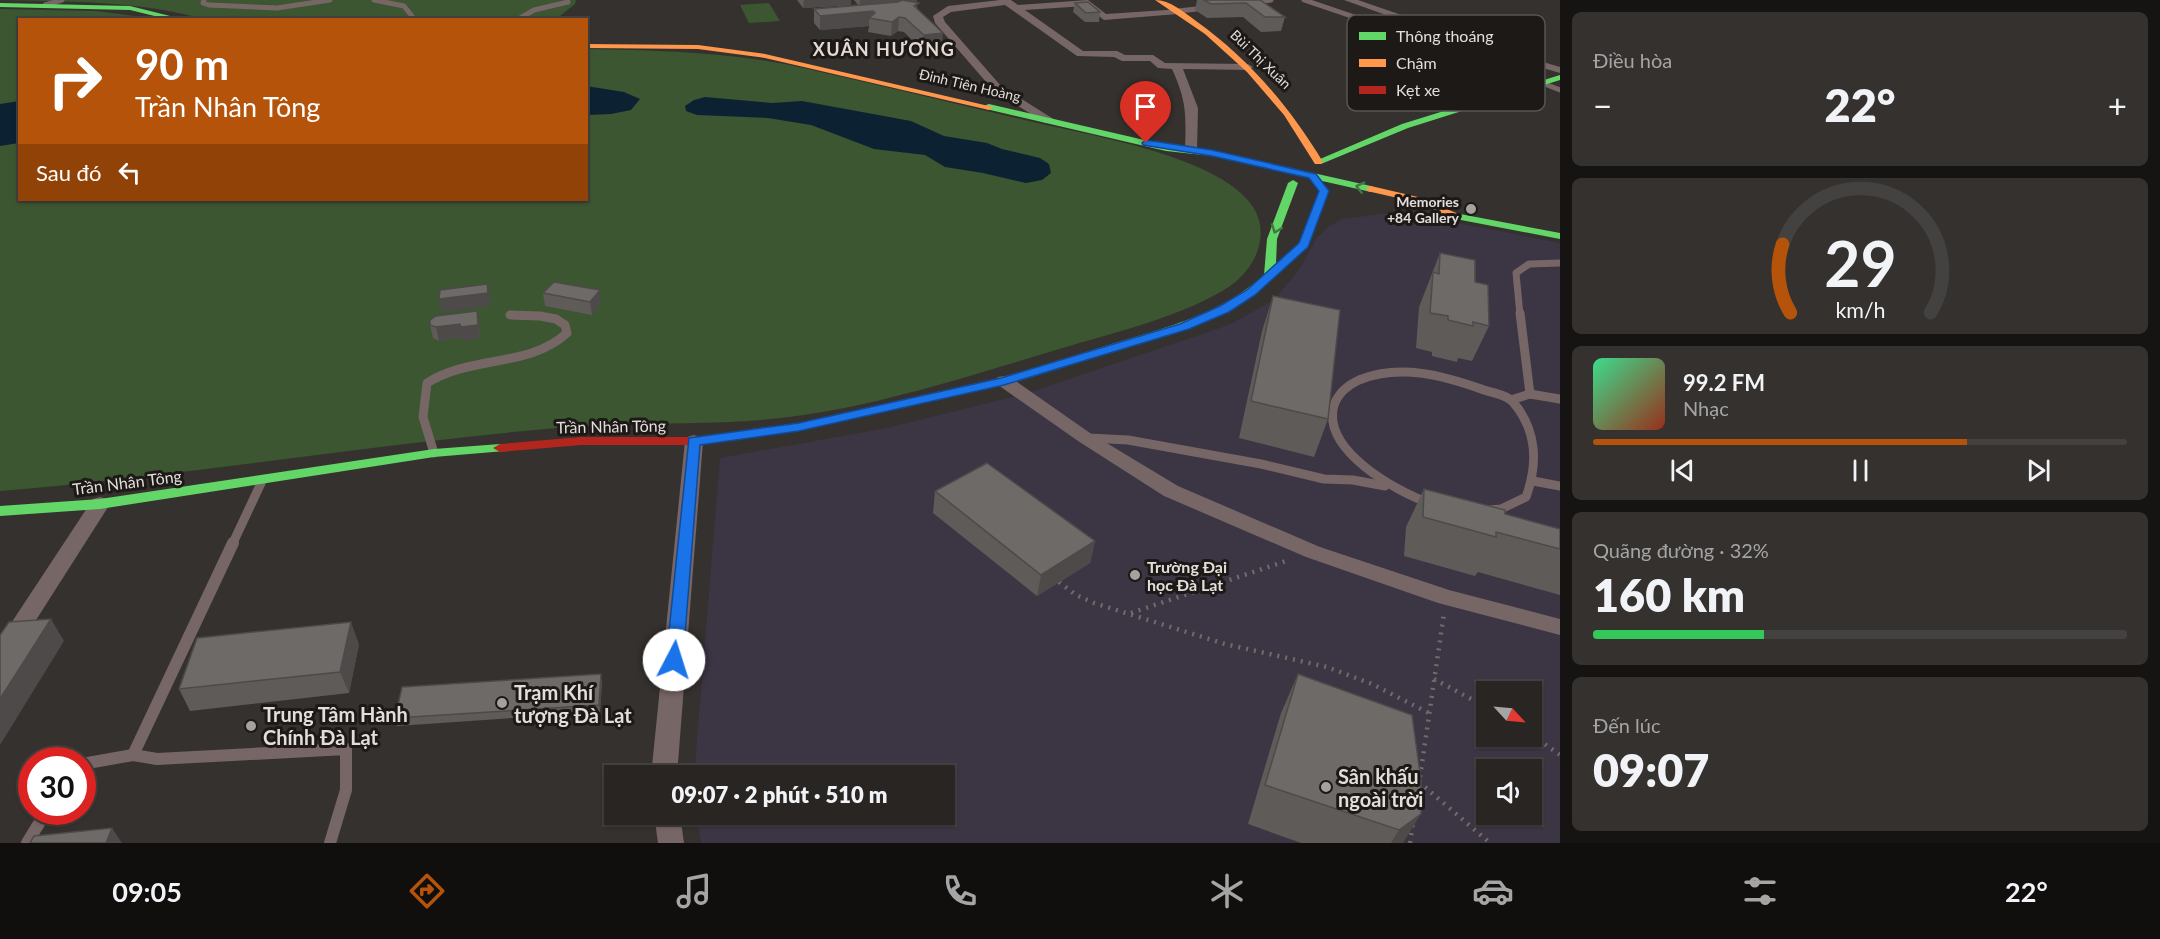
<!DOCTYPE html>
<html lang="vi">
<head>
<meta charset="utf-8">
<style>
  :root { --surface:#282522; --page:#34312f; --text:#f1f3f6; --muted:#a5a5a5; --line:#444240; --accent:#b45309 }
  body { margin:0; font-family:Lato,sans-serif; background:var(--page); color:var(--text); height:100vh; display:flex; flex-direction:column; font-size:22px; white-space:nowrap }
  * { box-sizing:border-box; margin:0 }
  p { font-size:20px; color:var(--muted) }
  .icon { flex:none; width:33px; height:33px; fill:none; stroke:currentColor; stroke-width:2; stroke-linecap:round; stroke-linejoin:round }
  .map { position:relative; flex:1; overflow:hidden }
  .sheet { display:flex; flex-direction:column; gap:12px; padding:12px; background:#161413; width:600px }
  .sheet>* { flex:none }
  .top-card { position:absolute; left:18px; top:18px; width:570px; height:183px; border-radius:0px; box-shadow:0 2px 4px #0004,0 0 0 2px var(--line); background:#b45309; color:#fff; overflow:hidden }
  .needle { width:39px; rotate:116deg }
  .fabs { position:absolute; left:1476px; top:681px; display:grid; gap:12px }
  .fabs a { display:grid; place-items:center; width:66px; height:66px; border-radius:0px; background:var(--surface); box-shadow:0 2px 4px #0004,0 0 0 2px var(--line); font-size:30px }
  .speed { position:absolute; left:18px; top:747px; display:flex; gap:12px; font-size:30px; font-weight:700; text-align:center }
  .speed>* { display:grid; place-content:center; width:78px; height:78px; border-radius:50%; background:var(--surface); box-shadow:0 2px 4px #0004,0 0 0 2px var(--line); line-height:1 }
  .speed .limit { border:9px solid #d22; background:#fff; color:#111 }
  .pin { position:absolute; display:grid; place-items:center; width:51px; height:51px; color:#fff; margin:-62px -26px; border-radius:50% 50% 50% 0; rotate:-45deg; box-shadow:0 0 6px #0007 }
  .pin .icon { rotate:45deg }
  .me { position:absolute; width:66px; margin:-33px; rotate:5deg; stroke-linejoin:round; filter:drop-shadow(0 0 4px #0008) }
  .turn { display:flex; align-items:center; gap:21px; height:126px; padding:0 18px; font-size:27px }
  .turn .icon { width:78px; height:78px; stroke-width:2.5 }
  .turn b { display:block; font-size:42px; line-height:51px }
  .then { display:flex; align-items:center; height:57px; padding:0 18px; background:#0003; gap:12px; font-size:22px }
  .big { font-size:45px; font-weight:800; line-height:1.1 }
  .sheet .tile { flex:1; display:flex; flex-direction:column; justify-content:center; gap:9px; min-width:0; padding:0 21px; border-radius:9px; background:var(--page) }
  .sheet .dial { align-items:center; gap:0 }
  .dial svg { height:156px; overflow:visible; fill:none; stroke:var(--line); stroke-width:7; stroke-linecap:round; text-anchor:middle }
  .dial text { fill:var(--text); stroke:none }
  .song { display:flex; align-items:center; gap:18px }
  .cover { width:72px; height:72px; border-radius:9px; background:linear-gradient(135deg,hsl(150 70% 55%),hsl(10 70% 35%)) }
  .played { height:6px; border-radius:3px; background:linear-gradient(90deg,var(--accent) 70%,var(--line) 70%) }
  .keys { display:flex; justify-content:space-around; direction:ltr }
  .heat { display:flex; justify-content:space-between; align-items:center; font-size:33px; direction:ltr }
  .charge { height:9px; border-radius:4px; background:linear-gradient(90deg,#34c759 32%,var(--line) 0) }
  .trip { position:absolute; left:604px; top:765px; width:351px; height:60px; border-radius:0px; background:var(--surface); box-shadow:0 2px 4px #0004,0 0 0 2px var(--line); font-weight:800; line-height:60px; text-align:center }
  .tab-bar { display:flex; height:96px; justify-content:space-around; align-items:center; background:#100f0e; color:var(--muted) }
  .tab-bar .icon { width:42px; height:42px }
  .tab-bar .active { color:var(--accent) }
  .tab-bar b { font-size:27px; color:var(--text) }
  main { display:flex; flex:1; min-height:0 }
  .map>svg:first-child { display:block }
  .education { fill:#3b3544; fill-rule:evenodd }
  .green { fill:#3b5630 }
  .water { fill:#0c2233 }
  .lines { fill:none; stroke-linecap:round; stroke-linejoin:round }
  .path { stroke:#756969; stroke-width:4.5; stroke-dasharray:2 6; stroke-linecap:butt }
  .lane-far3 { stroke:#766665; stroke-width:5 }
  .lane-far2 { stroke:#766665; stroke-width:7 }
  .lane-far1 { stroke:#766665; stroke-width:9 }
  .lane { stroke:#766665; stroke-width:12 }
  .street { fill:#766665; fill-rule:evenodd }
  .fast { fill:#63d668; fill-rule:evenodd }
  .slow { fill:#ff974d; fill-rule:evenodd }
  .jam { fill:#b3261e; fill-rule:evenodd }
  .wall { fill:#5f5b59 }
  .shaded-wall { fill:#4d4a49 }
  .building { fill:#6e6a68; stroke:#4d4a49; stroke-width:1.5 }
  .oneway { stroke:#407840 }
  .route { fill:#1a73e8; stroke:#114b97; stroke-width:1.5 }
  .poi-dot { fill:#a6a19e; stroke:#1c1917; stroke-width:2 }
  .labels { text-anchor:middle; dominant-baseline:central; stroke-width:6; stroke-linejoin:round; paint-order:stroke }
  .far-street-label { font-size:14px; fill:#e3dedb; stroke:#1c1917 }
  .far-poi-label { font-size:14px; font-weight:bold; fill:#e3dedb; stroke:#1c1917; text-anchor:end }
  .street-label { font-size:16px; fill:#e3dedb; stroke:#1c1917 }
  .poi-label { font-size:16px; font-weight:bold; fill:#e3dedb; stroke:#1c1917; text-anchor:start }
  .far-district-label { font-size:18px; font-weight:bold; letter-spacing:1.5px; fill:#e4dad4; stroke:#1c1917 }
  .near-poi-label { font-size:20px; font-weight:bold; fill:#e3dedb; stroke:#1c1917; text-anchor:start }
  .key { fill:#1c1917; stroke:#585452; stroke-width:1.5 }
  .key-label { font-size:16px; fill:#e3dedb }
</style>
</head>
<body>
<main>
<div class="map">
<svg width="1560" height="843" viewBox="0 0 1560 843">
  <rect width="100%" height="100%" fill="#35312e"/>
  <!-- education -->
  <path class="education" d="M1389 213 1422 216 1560 243V843H701L697 815 945 814V776H694L720 458 887 428 1028 393 1231 324 1274 300 1301 267 1316 239 1328 227 1342 219ZM1486 692H1532V736H1486ZM1486 770H1532V814H1486Z"/>
  <!-- green -->
  <g class="green">
    <path d="M0 0H576L575 4 555 20H207C138 0 71 2 0 0Z"/>
    <polygon points="769,3 780,21 749,23 740,5"/>
    <path d="M0 9 96 11 159 19 20 20V200H586L587 49C657 50 721 52 790 65 871 83 952 103 1033 122 1086 134 1142 144 1193 165 1214 174 1240 187 1253 207 1271 235 1255 269 1230 286 1189 314 1114 333 1066 347 975 374 883 405 789 417 727 425 667 422 605 425 559 427 513 432 467 437 311 454 156 478 0 491Z"/>
  </g>
  <!-- water -->
  <g class="water">
    <polygon points="586,86 624,92 640,99 631,110 611,114 587,115"/>
    <polygon points="705,97 772,103 802,101 911,121 944,136 987,143 1002,149 1040,158 1049,164 1051,173 1042,180 1026,183 983,173 945,167 925,155 874,149 811,125 768,118 697,115 686,111 685,106 694,100"/>
    <polygon points="19,101 19,143 0,146 0,104"/>
  </g>
  <g class="lines">
    <!-- path -->
    <g class="path">
      <polyline points="1059,582 1076,595 1094,603 1225,644 1327,667 1372,684 1429,713"/>
      <polyline points="1131,613 1289,560"/>
      <polyline points="1434,679 1486,707"/>
      <polyline points="1532,735 1560,755"/>
      <polyline points="1420,777 1444,613"/>
      <polyline points="1419,782 1490,843"/>
      <polyline points="1410,843 1413,823"/>
    </g>
    <!-- lane-far3 -->
    <g class="lane-far3">
      <polyline points="204,0 203,3 209,5 277,8 330,0"/>
      <polyline points="374,0 404,6 415,20"/>
      <polyline points="1304,0 1440,46 1532,85"/>
      <polyline points="1252,3 1271,0"/>
      <polyline points="45,5 62,0"/>
      <polyline points="1178,11 1206,8"/>
      <polyline points="517,20 534,10 568,2"/>
      <polyline points="1397,31 1424,26"/>
      <polyline points="1542,83 1560,90"/>
    </g>
    <!-- lane-far2 -->
    <polyline class="lane-far2" points="1520,315 1516,273 1529,264 1560,263"/>
    <!-- lane-far1 -->
    <g class="lane-far1">
      <polyline points="1520,313 1530,394"/>
      <polyline points="1511,400 1530,394 1560,399"/>
      <polyline points="1089,438 1128,440 1261,464 1324,479 1353,480 1385,486"/>
      <path d="M434 453 423 417 427 383C471 355 529 368 567 333L565 325 556 319 540 316 510 315"/>
      <polyline points="1533,481 1560,486"/>
      <path d="M1429 503C1396 491 1321 450 1334 405 1338 394 1348 385 1359 380 1400 363 1445 376 1484 390 1493 393 1507 395 1513 402 1537 430 1538 464 1526 497L1501 509 1489 510"/>
      <polyline points="232,545 262,481"/>
    </g>
    <!-- lane -->
    <g class="lane">
      <polyline points="133,755 233,543"/>
      <polyline points="82,764 133,755 157,759 346,749 346,790 330,843"/>
      <polyline points="27,843 46,812"/>
    </g>
    <!-- street -->
    <g class="street">
      <path d="M1000 0H1011L1018 5 1088 0 1106 14 1181 9V13L1178 14 1104 20 1086 6 1025 10 1083 51H1117L1125 55H1153L1165 63 1248 64 1253 67 1248 70 1183 69 1198 108 1197 150 1191 154 1185 150C1186 115 1187 102 1172 69L1158 68 1150 61H1122L1114 57 1077 56 1005 5 951 12 943 17 945 22 1001 86 1055 120 1053 123H1045L993 90 935 23 933 16 948 6Z"/>
      <polygon points="1344,0 1358,0 1500,49 1560,67 1560,73 1492,53"/>
      <polygon points="1004,376 1010,377 1090,433 1178,486 1320,547 1449,590 1560,619 1560,635 1438,603 1306,557 1164,496 1078,441 998,385 995,381 998,377"/>
      <polygon points="694,435 701,437 703,441 677,776 651,776 685,441 687,437"/>
      <polygon points="100,497 107,499 110,504 8,664 0,667 0,640 93,499"/>
      <polygon points="654,814 680,814 684,843 658,843"/>
    </g>
    <!-- fast -->
    <g class="fast">
      <polygon points="0,3 130,6 186,20 171,20 130,10 0,7"/>
      <polygon points="1560,75 1560,80 1408,128 1321,164 1313,162 1402,124"/>
      <polygon points="989,104 1166,145 1212,150 1371,186 1376,189 1371,192 1212,156 1166,151 986,109 986,105"/>
      <path d="M1293 180 1298 183 1277 239 1276 264 1299 244 1320 189H1328L1329 191 1308 247 1255 295 1229 311 1189 329 1009 384H999L998 381 999 378C1038 367 1076 355 1115 343 1169 327 1222 313 1264 275L1267 239 1288 183Z"/>
      <polygon points="1439,210 1560,233 1560,239 1435,215 1435,211"/>
      <polygon points="500,444 505,445 507,448 505,451 434,457 100,509 0,516 0,506 100,499 434,449"/>
    </g>
    <!-- slow -->
    <g class="slow">
      <path d="M1155 0C1170 0 1184 12 1196 21 1249 59 1289 106 1323 162L1321 164H1315L1284 115 1247 72 1205 34Z"/>
      <polygon points="586,44 698,45 765,54 993,107 989,110 765,58 698,49 586,48"/>
      <polygon points="1371,186 1418,197 1461,215 1456,218 1452,217 1411,201 1367,191 1367,187"/>
      <polygon points="1004,377 1009,378 1010,381 1009,384 799,431 752,437 745,433 752,429 799,423"/>
    </g>
    <!-- jam -->
    <polygon class="jam" points="752,429 757,430 759,433 757,436 694,445 581,445 500,452 493,448 500,444 581,437 694,437"/>
  </g>
  <!-- wall -->
  <g class="wall">
    <polygon points="797,0 851,0 851,5 803,8"/>
    <polygon points="854,0 917,0 917,2 914,2 942,48 922,50 904,32 898,31 891,36 868,32 869,26 820,30 814,23 814,9 859,6"/>
    <polygon points="1197,0 1260,0 1285,17 1281,31 1261,32 1243,17 1207,18 1195,10"/>
    <polygon points="1075,3 1100,12 1099,22 1085,22 1073,12"/>
    <polygon points="1440,253 1475,282 1489,326 1472,361 1458,358 1457,362 1432,356 1432,352 1416,348 1419,307"/>
    <polygon points="543,293 601,303 592,315 545,306"/>
    <polygon points="1273,296 1328,419 1314,457 1239,438 1262,331"/>
    <polygon points="477,311 479,324 480,338 463,341 463,337 439,341 433,338 430,325"/>
    <polygon points="1424,489 1505,514 1560,529 1560,595 1478,572 1475,576 1404,556 1406,527"/>
    <polygon points="935,491 1095,541 1090,563 1037,596 933,513"/>
    <polygon points="359,644 349,693 190,711 179,689"/>
    <polygon points="1298,674 1412,715 1403,843 1301,843 1248,824 1281,713"/>
    <polygon points="602,681 600,712 397,726 395,718"/>
  </g>
  <!-- shaded-wall -->
  <g class="shaded-wall">
    <polygon points="804,0 851,0 851,5 803,8"/>
    <polygon points="860,0 917,0 917,2 860,6"/>
    <polygon points="873,11 873,18 869,18 869,26 820,30 820,16"/>
    <polygon points="899,17 898,31 891,36 892,22"/>
    <polygon points="943,33 942,48 922,50 924,35"/>
    <polygon points="487,284 490,297 490,306 442,312 439,299"/>
    <polygon points="600,290 601,303 592,315 590,302"/>
    <polygon points="477,311 479,324 480,338 463,341 463,337 439,341 436,327"/>
    <polygon points="1095,541 1090,563 1037,596 1041,575"/>
    <polygon points="51,619 64,641 0,745 0,699"/>
    <polygon points="351,622 359,644 349,693 340,672"/>
    <polygon points="601,674 602,681 600,712 599,705"/>
    <polygon points="1421,814 1403,843 1391,843 1399,830"/>
    <polygon points="112,828 122,843 106,843"/>
  </g>
  <!-- building -->
  <g class="building">
    <polygon points="902,0 919,3 914,6 943,33 924,35 905,18 899,17 892,22 869,18 875,13 873,11 820,16 814,9 898,2"/>
    <polygon points="1204,0 1260,0 1285,17 1265,17 1246,3 1211,4"/>
    <polygon points="1088,2 1100,12 1086,13 1075,3"/>
    <polygon points="1440,253 1475,260 1475,282 1488,285 1489,326 1473,322 1473,326 1448,320 1448,316 1430,313 1433,272 1439,274"/>
    <polygon points="554,282 600,290 590,302 543,293"/>
    <polygon points="487,284 488,293 439,299 440,290"/>
    <polygon points="1273,296 1340,310 1328,419 1251,401"/>
    <polygon points="477,311 478,325 461,327 460,324 436,327 430,325 430,320 436,316"/>
    <polygon points="987,463 1095,541 1041,575 935,491"/>
    <polygon points="1424,489 1505,510 1505,514 1560,529 1560,549 1496,532 1496,537 1423,517"/>
    <polygon points="51,619 0,699 0,635 9,622"/>
    <polygon points="351,622 340,672 179,689 197,638"/>
    <polygon points="601,674 599,705 395,718 402,687"/>
    <polygon points="1298,674 1412,715 1421,780 1421,814 1399,830 1265,785"/>
    <polygon points="112,828 106,843 30,843 34,836"/>
  </g>
  <!-- one-way arrows -->
  <defs><path id="oneway-chevron" d="M-2-3.5L2.5 0L-2 3.5" fill="none" stroke-width="1.6" stroke-linecap="round" stroke-linejoin="round" transform="scale(1.5)"/></defs>
  <g class="oneway">
    <use href="#oneway-chevron" transform="translate(1360 187) rotate(-167)"/>
    <use href="#oneway-chevron" transform="translate(1276 229) rotate(110)"/>
  </g>
  <!-- route -->
  <polygon class="route" points="1146,140 1212,150 1316,174 1329,191 1308,247 1255,295 1229,312 1189,329 1004,385 799,431 700,445 683,660 680,665 674,666 668,665 666,660 689,438 799,423 1001,378 1180,324 1220,306 1247,290 1299,243 1319,191 1309,178 1212,156 1143,145 1142,143"/>
  <!-- markers -->
  <g class="poi-dot">
    <circle cx="1471" cy="209" r="6"/>
    <circle cx="1135" cy="575" r="6"/>
    <circle cx="502" cy="703" r="6"/>
    <circle cx="251" cy="726" r="6"/>
    <circle cx="1326" cy="787" r="6"/>
  </g>
  <g class="labels">
    <!-- far-street labels -->
    <g class="far-street-label">
      <text transform="translate(1261 59) rotate(44)">Bùi Thị Xuân</text>
      <text transform="translate(970 85) rotate(13)">Đinh Tiên Hoàng</text>
    </g>
    <!-- far-poi labels -->
    <g class="far-poi-label">
      <text x="1459" y="201">Memories<tspan x="1459" dy="16">+84 Gallery</tspan></text>
    </g>
    <!-- street labels -->
    <g class="street-label">
      <text transform="translate(611 426) rotate(-1)">Trần Nhân Tông</text>
      <text transform="translate(127 482) rotate(-7)">Trần Nhân Tông</text>
    </g>
    <!-- poi labels -->
    <g class="poi-label">
      <text x="1147" y="566">Trường Đại<tspan x="1147" dy="18">học Đà Lạt</tspan></text>
    </g>
    <!-- far-district labels -->
    <g class="far-district-label">
      <text x="884" y="49">XUÂN HƯƠNG</text>
    </g>
    <!-- near-poi labels -->
    <g class="near-poi-label">
      <text x="514" y="692">Trạm Khí<tspan x="514" dy="23">tượng Đà Lạt</tspan></text>
      <text x="263" y="714">Trung Tâm Hành<tspan x="263" dy="23">Chính Đà Lạt</tspan></text>
      <text x="1338" y="776">Sân khấu<tspan x="1338" dy="23">ngoài trời</tspan></text>
    </g>
  </g>
  <!-- legend -->
  <rect x="1347" y="15" width="198" height="96" rx="9" class="key"/>
  <rect x="1359" y="32" width="27" height="8" fill="#63d668"/>
  <rect x="1359" y="59" width="27" height="8" fill="#ff974d"/>
  <rect x="1359" y="86" width="27" height="8" fill="#b3261e"/>
  <g class="key-label">
    <text x="1396" y="42">Thông thoáng</text>
    <text x="1396" y="69">Chậm</text>
    <text x="1396" y="96">Kẹt xe</text>
  </g>
</svg>
<div class="fabs">
<a><svg class="needle" viewBox="-14 -14 28 28"><path d="M0-13l5 13h-10z" fill="#e53935"/><path d="M0 13l5-13h-10z" fill="#a5a5a5"/></svg></a>
<a><svg class="icon" aria-label="sound" viewBox="0 0 24 24"><path d="M4 9h4l5-4v14l-5-4H4zM17 9q2 3 0 6"/></svg></a>
</div>
<div class="speed"><div class="limit">30</div></div>
<div class="pin" style="left:1146px;top:143px;background:#d93025"><svg class="icon" aria-label="arrive" viewBox="0 0 24 24"><path d="M6 21V4h12l-3 4 3 4H6"/></svg></div>
<svg class="me" style="left:674px;top:660px" viewBox="-20 -20 40 40"><circle r="19" fill="#fff"/><path d="M0-13L10 11 0 6-10 11z" fill="#1a73e8"/></svg>
<div class="trip">09:07 · 2 phút · 510 m</div>
<div class="top-card">
<div class="turn"><svg class="icon" aria-label="right" viewBox="0 0 24 24"><path d="M7 20v-9h11M14 6l5 5-5 5"/></svg><div><b>90 m</b>Trần Nhân Tông</div></div>
<div class="then">Sau đó<svg class="icon" aria-label="left" viewBox="0 0 24 24"><path d="M17 20v-9H6M10 6l-5 5 5 5"/></svg></div>
</div>
</div>
<section class="sheet">
<div class="tile"><p>Điều hòa</p>
<div class="heat"><a>−</a><b class="big">22°</b><a>+</a></div>
</div>
<div class="tile dial"><svg viewBox="0 0 100 80">
<path d="M14 69A42 42 0 1 1 86 69"/>
<path d="M14 69A42 42 0 0 1 10 34" stroke="#b45309"/>
<text x="50" y="56" font-size="32" font-weight="700">29</text>
<text x="50" y="72" font-size="11">km/h</text>
</svg></div>
<div class="tile">
<div class="song"><i class="cover"></i><div><b>99.2 FM</b><p>Nhạc</p></div></div>
<div class="played"></div>
<div class="keys"><svg class="icon" aria-label="previous" viewBox="0 0 24 24"><path d="M18 5L8 12l10 7zM5 5v14"/></svg><svg class="icon" aria-label="pause" viewBox="0 0 24 24"><path d="M8 5v14M16 5v14"/></svg><svg class="icon" aria-label="next" viewBox="0 0 24 24"><path d="M6 5l10 7-10 7zM19 5v14"/></svg></div>
</div>
<div class="tile"><p>Quãng đường · 32%</p><b class="big">160 km</b><div class="charge"></div></div>
<div class="tile"><p>Đến lúc</p><b class="big">09:07</b></div>
</section>
</main>
<nav class="tab-bar">
<b>09:05</b>
<svg class="icon active" aria-label="directions" viewBox="0 0 24 24"><path d="M12 3l9 9-9 9-9-9zM9 14v-3h6M13 9l2 2-2 2"/></svg>
<svg class="icon" aria-label="music" viewBox="0 0 24 24"><path d="M9 18V5l10-2v13"/><circle cx="6" cy="18" r="3"/><circle cx="16" cy="16" r="3"/></svg>
<svg class="icon" aria-label="phone" viewBox="0 0 24 24"><path d="M5 4h4l2 5-3 2q2 4 5 5l2-3 5 2v4C11 20 4 13 5 4z"/></svg>
<svg class="icon" aria-label="climate" viewBox="0 0 24 24"><path d="M12 3v18M4 7l16 10M4 17L20 7"/></svg>
<svg class="icon" aria-label="car" viewBox="0 0 24 24"><path d="M5 17H2v-5l4-1 3-4h7l3 4 3 1v5h-3M9 17h6M6 11h13"/><circle cx="7" cy="17" r="2"/><circle cx="17" cy="17" r="2"/></svg>
<svg class="icon" aria-label="filters" viewBox="0 0 24 24"><path d="M4 7h16M4 17h16"/><circle cx="9" cy="7" r="2"/><circle cx="15" cy="17" r="2"/></svg>
<b>22°</b>
</nav>
</body>
</html>
